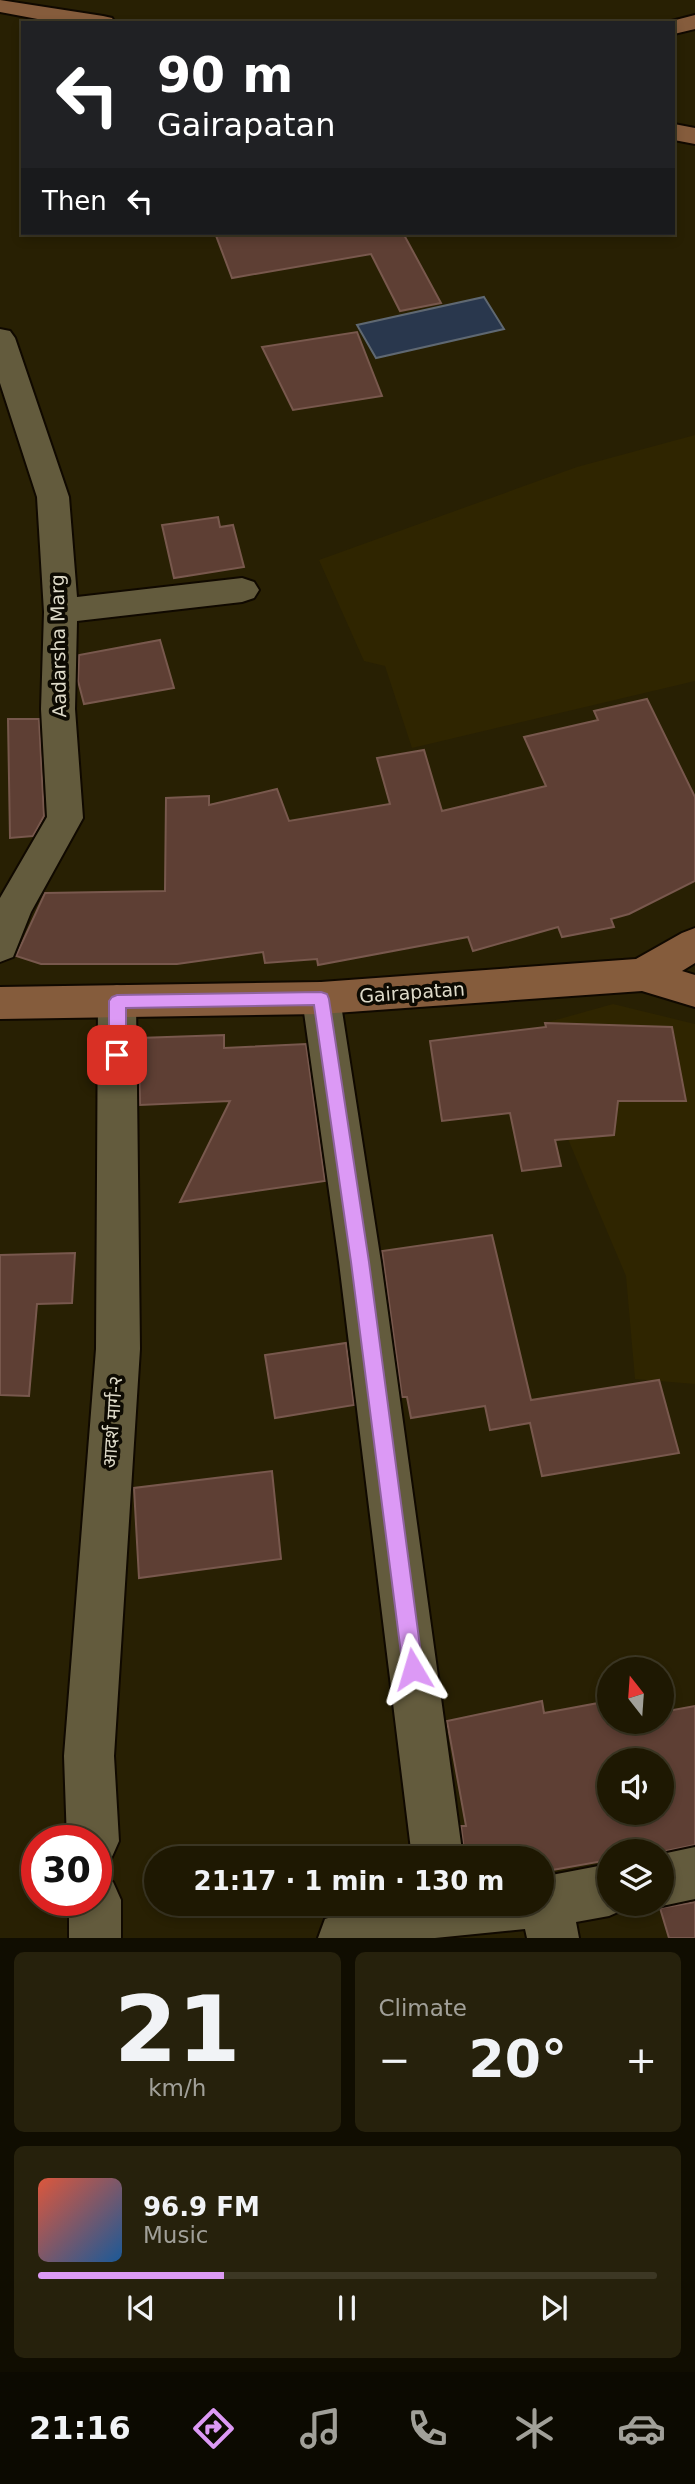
<!DOCTYPE html>
<html lang="en">
<head>
<meta charset="utf-8">
<style>
  :root { --surface:#1e1802; --page:#26210c; --text:#f1f3f6; --muted:#a1a099; --line:#3c3724; --accent:#dc99f5 }
  body { margin:0; font-family:"DejaVu Sans","Noto Sans Devanagari",sans-serif; background:var(--page); color:var(--text); height:100vh; display:flex; flex-direction:column; font-size:26px; white-space:nowrap }
  * { box-sizing:border-box; margin:0 }
  p { font-size:23px; color:var(--muted) }
  .icon { flex:none; width:38px; height:38px; fill:none; stroke:currentColor; stroke-width:2; stroke-linecap:round; stroke-linejoin:round }
  .map { position:relative; height:1938px; overflow:hidden }
  .sheet { display:flex; flex-direction:column; gap:14px; padding:14px; background:#100d01; flex:1 }
  .sheet>* { flex:none }
  .guide { position:absolute; left:21px; top:21px; width:654px; height:214px; border-radius:0px; box-shadow:0 4px 10px #0003,0 0 0 2px var(--line); background:#202124; color:#fff; overflow:hidden }
  .needle { width:46px; rotate:343deg }
  .buttons { position:absolute; left:597px; top:1657px; display:grid; gap:14px }
  .buttons a { display:grid; place-items:center; width:77px; height:77px; border-radius:50%; background:var(--surface); box-shadow:0 4px 10px #0003,0 0 0 2px var(--line); font-size:35px }
  .speed { position:absolute; left:21px; top:1825px; display:flex; gap:14px; font-size:35px; font-weight:700; text-align:center }
  .speed>* { display:grid; place-content:center; width:91px; height:91px; border-radius:50%; background:var(--surface); box-shadow:0 4px 10px #0003,0 0 0 2px var(--line); line-height:1 }
  .speed .limit { border:10px solid #d22; background:#fff; color:#111 }
  .pin { position:absolute; display:grid; place-items:center; width:60px; height:60px; color:#fff; margin:-30px; border-radius:14px; box-shadow:0 4px 10px #0006 }
  .me { position:absolute; width:77px; margin:-38px; rotate:353deg; stroke-linejoin:round; filter:drop-shadow(0 0 5px #0008) }
  .turn { display:flex; align-items:center; gap:24px; height:147px; padding:0 21px; font-size:32px }
  .turn .icon { width:91px; height:91px; stroke-width:2.5 }
  .turn b { display:block; font-size:49px; line-height:60px }
  .then { display:flex; align-items:center; height:66px; padding:0 21px; background:#0003; gap:14px; font-size:26px }
  .big { font-size:52px; font-weight:700; line-height:1.1 }
  .sheet .card { flex:1; display:flex; flex-direction:column; justify-content:center; gap:10px; min-width:0; padding:0 24px; border-radius:10px; background:var(--page) }
  .sheet .dial { align-items:center; gap:0 }
  .dial b { font-size:91px; line-height:1 }
  .song { display:flex; align-items:center; gap:21px }
  .cover { width:84px; height:84px; border-radius:10px; background:linear-gradient(135deg,hsl(10 70% 55%),hsl(210 70% 35%)) }
  .played { height:7px; border-radius:4px; background:linear-gradient(90deg,var(--accent) 30%,var(--line) 30%) }
  .keys { display:flex; justify-content:space-around; direction:ltr }
  .heat { display:flex; justify-content:space-between; align-items:center; font-size:38px; direction:ltr }
  .sheet .tiles { flex:1; display:grid; gap:14px; grid-template-columns:1fr 1fr }
  .card:last-child { grid-column:span 2 }
  .trip { position:absolute; left:144px; top:1846px; width:410px; height:70px; border-radius:35px; background:var(--surface); box-shadow:0 4px 10px #0003,0 0 0 2px var(--line); font-weight:700; line-height:70px; text-align:center }
  .menu { display:flex; height:112px; justify-content:space-around; align-items:center; background:#0c0a01; color:var(--muted) }
  .menu .icon { width:49px; height:49px }
  .menu .current { color:var(--accent) }
  .menu b { font-size:32px; color:var(--text) }
  .map>svg:first-child { display:block }
  .built { fill:#2f2500 }
  .water { fill:#29374d; stroke:#5f6872; stroke-width:2 }
  .building { fill:#5e3f34; stroke:#78584d; stroke-width:2; fill-rule:evenodd }
  .lines { fill:none; stroke-linecap:round; stroke-linejoin:round }
  .minor-casing { stroke:#100900; stroke-width:4 }
  .secondary-casing { stroke:#100900; stroke-width:4 }
  .minor { fill:#635b3d; fill-rule:evenodd }
  .secondary { fill:#855c3c; fill-rule:evenodd }
  .route { fill:#dc99f5; stroke:#8f639f; stroke-width:2 }
  .labels { text-anchor:middle; dominant-baseline:central; stroke-width:7; stroke-linejoin:round; paint-order:stroke }
  .street-label { font-size:19px; fill:#dedac9; stroke:#0d0a02 }
</style>
</head>
<body>
<div class="map">
<svg width="695" height="1938" viewBox="0 0 695 1938">
  <rect width="100%" height="100%" fill="#282003"/>
  <!-- built -->
  <g class="built">
    <polygon points="695,435 695,681 412,748 385,666 364,661 319,560 577,467"/>
    <polygon points="613,1004 695,1024 695,1384 635,1379 626,1276 568,1139 545,1023"/>
  </g>
  <!-- water -->
  <polygon class="water" points="484,297 504,329 376,358 357,325"/>
  <!-- building -->
  <g class="building">
    <polygon points="215,233 403,233 441,303 400,311 371,254 232,278"/>
    <polygon points="357,332 382,396 293,410 262,347"/>
    <polygon points="218,517 220,527 233,525 244,567 174,578 162,525"/>
    <polygon points="160,640 174,688 84,704 78,681 79,655"/>
    <polygon points="647,699 695,797 695,881 629,914 611,919 614,927 562,937 558,927 473,951 468,937 318,965 317,959 265,963 263,952 177,964 41,964 16,956 45,893 165,891 166,798 209,796 209,805 277,789 289,821 390,804 377,758 424,750 442,811 546,786 524,737 598,720 594,711"/>
    <polygon points="8,719 39,719 44,816 33,836 10,838"/>
    <polygon points="545,1023 672,1027 686,1101 618,1101 614,1135 555,1140 561,1166 522,1171 510,1113 442,1121 430,1041 546,1027"/>
    <polygon points="224,1035 224,1048 306,1044 325,1181 180,1202 230,1101 140,1105 139,1038"/>
    <polygon points="492,1235 531,1400 659,1380 679,1453 542,1476 530,1423 490,1430 485,1406 411,1418 407,1397 402,1397 382,1251"/>
    <polygon points="75,1253 72,1303 37,1304 29,1396 0,1395 0,1255"/>
    <polygon points="346,1343 354,1405 275,1418 265,1355"/>
    <polygon points="272,1471 281,1559 139,1578 134,1488"/>
    <path d="M542 1701 544 1713 609 1701V1722H662V1712L695 1706V1845L661 1852H609V1860L541 1872V1858H465L461 1826H466L447 1721ZM609 1760H662V1813H609Z"/>
    <polygon points="695,1902 695,1938 669,1938 660,1908"/>
  </g>
  <g class="lines">
    <!-- minor casing -->
    <g class="minor-casing">
      <g id="minor">
        <polygon points="0,329 10,331 15,338 69,497 77,597 242,578 254,582 259,590 254,598 242,602 77,621 75,709 83,818 31,912 13,957 0,962 0,898 47,817 41,709 44,612 37,497 0,383"/>
        <polygon points="321,982 335,986 340,998 381,1262 463,1858 412,1858 339,1262 302,998 307,986"/>
        <polygon points="117,985 131,989 136,1001 140,1349 114,1756 119,1841 111,1859 96,1865 96,1841 67,1841 64,1756 96,1349 98,1001 103,989"/>
        <polygon points="695,1847 695,1899 662,1906 658,1904 662,1904 662,1854"/>
        <polygon points="609,1864 609,1904 629,1904 627,1908 609,1916 576,1922 579,1938 527,1938 525,1929 435,1938 318,1938 325,1919 371,1904 541,1904 541,1877"/>
        <polygon points="96,1875 113,1882 121,1900 121,1938 69,1938 69,1900 96,1900"/>
      </g>
    </g>
    <!-- secondary casing -->
    <g class="secondary-casing">
      <g id="secondary">
        <polygon points="0,0 103,16 112,18 115,23 59,23 0,12"/>
        <polygon points="695,15 695,29 674,34 674,23 664,23"/>
        <polygon points="674,124 695,128 695,144 674,140"/>
        <polygon points="695,928 695,963 682,971 695,975 695,1007 642,991 321,1014 0,1019 0,987 321,982 636,959 682,933"/>
      </g>
    </g>
    <!-- minor -->
    <use href="#minor" class="minor"/>
    <!-- secondary -->
    <use href="#secondary" class="secondary"/>
  </g>
  <!-- route -->
  <polygon class="route" points="321,992 327,994 329,999 369,1262 423,1669 420,1676 413,1679 406,1676 403,1669 351,1262 314,1005 126,1008 126,1055 123,1060 112,1060 109,1055 109,1001 112,997 117,995"/>
  <g class="labels">
    <!-- street labels -->
    <g class="street-label">
      <text transform="translate(58 646) rotate(-91)">Aadarsha Marg</text>
      <text transform="translate(412 992) rotate(-4)">Gairapatan</text>
      <text transform="translate(112 1422) rotate(-86)">आदर्श मार्ग-२</text>
    </g>
  </g>
</svg>
<div class="buttons">
<a><svg class="needle" viewBox="-14 -14 28 28"><path d="M0-13l5 13h-10z" fill="#e53935"/><path d="M0 13l5-13h-10z" fill="#a1a099"/></svg></a>
<a><svg class="icon" aria-label="sound" viewBox="0 0 24 24"><path d="M4 9h4l5-4v14l-5-4H4zM17 9q2 3 0 6"/></svg></a>
<a><svg class="icon" aria-label="layers" viewBox="0 0 24 24"><path d="M12 4l9 5-9 5-9-5zM3 14l9 5 9-5"/></svg></a>
</div>
<div class="speed"><div class="limit">30</div></div>
<div class="pin" style="left:117px;top:1055px;background:#d93025"><svg class="icon" aria-label="arrive" viewBox="0 0 24 24"><path d="M6 21V4h12l-3 4 3 4H6"/></svg></div>
<svg class="me" style="left:413px;top:1669px" viewBox="-20 -20 40 40"><path d="M0-17L14 15 0 8-14 15z" fill="#dc99f5" stroke="#fff" stroke-width="4"/></svg>
<div class="trip">21:17 · 1 min · 130 m</div>
<div class="guide">
<div class="turn"><svg class="icon" aria-label="left" viewBox="0 0 24 24"><path d="M17 20v-9H6M10 6l-5 5 5 5"/></svg><div><b>90 m</b>Gairapatan</div></div>
<div class="then">Then<svg class="icon" aria-label="left" viewBox="0 0 24 24"><path d="M17 20v-9H6M10 6l-5 5 5 5"/></svg></div>
</div>
</div>
<section class="sheet">
<div class="tiles">
<div class="card dial"><b>21</b><p>km/h</p></div>
<div class="card"><p>Climate</p>
<div class="heat"><a>−</a><b class="big">20°</b><a>+</a></div>
</div>
<div class="card">
<div class="song"><i class="cover"></i><div><b>96.9 FM</b><p>Music</p></div></div>
<div class="played"></div>
<div class="keys"><svg class="icon" aria-label="previous" viewBox="0 0 24 24"><path d="M18 5L8 12l10 7zM5 5v14"/></svg><svg class="icon" aria-label="pause" viewBox="0 0 24 24"><path d="M8 5v14M16 5v14"/></svg><svg class="icon" aria-label="next" viewBox="0 0 24 24"><path d="M6 5l10 7-10 7zM19 5v14"/></svg></div>
</div>
</div>
</section>
<nav class="menu">
<b>21:16</b>
<svg class="icon current" aria-label="directions" viewBox="0 0 24 24"><path d="M12 3l9 9-9 9-9-9zM9 14v-3h6M13 9l2 2-2 2"/></svg>
<svg class="icon" aria-label="music" viewBox="0 0 24 24"><path d="M9 18V5l10-2v13"/><circle cx="6" cy="18" r="3"/><circle cx="16" cy="16" r="3"/></svg>
<svg class="icon" aria-label="phone" viewBox="0 0 24 24"><path d="M5 4h4l2 5-3 2q2 4 5 5l2-3 5 2v4C11 20 4 13 5 4z"/></svg>
<svg class="icon" aria-label="climate" viewBox="0 0 24 24"><path d="M12 3v18M4 7l16 10M4 17L20 7"/></svg>
<svg class="icon" aria-label="car" viewBox="0 0 24 24"><path d="M5 17H2v-5l4-1 3-4h7l3 4 3 1v5h-3M9 17h6M6 11h13"/><circle cx="7" cy="17" r="2"/><circle cx="17" cy="17" r="2"/></svg>
</nav>
</body>
</html>
